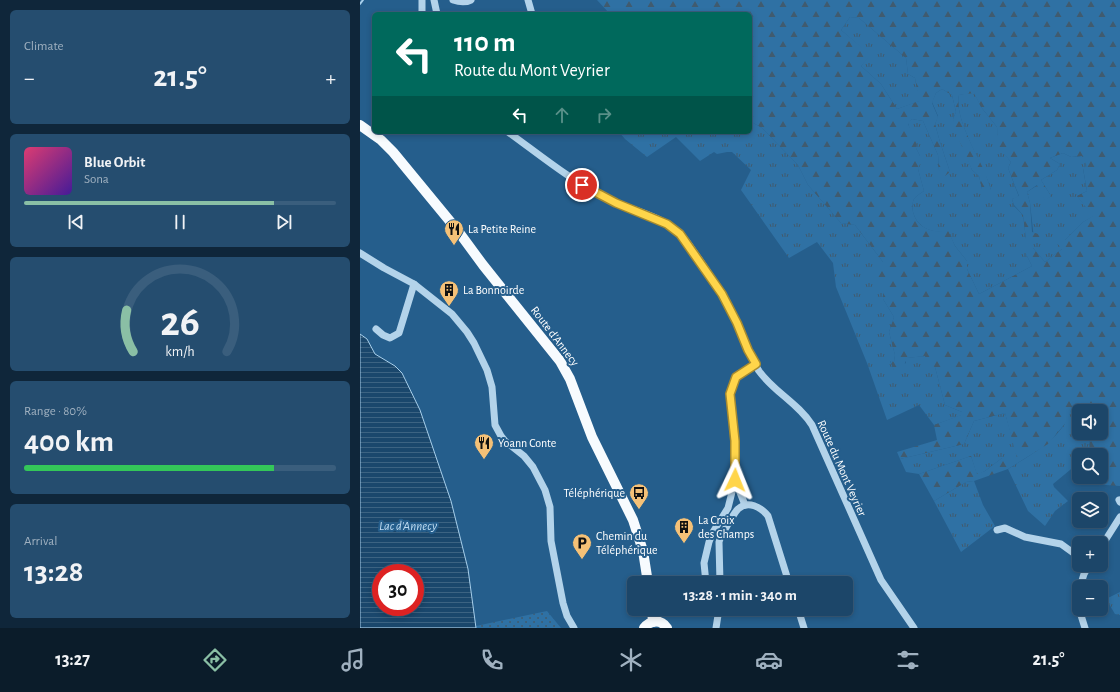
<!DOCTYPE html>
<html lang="en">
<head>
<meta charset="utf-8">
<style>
  :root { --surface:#1c4669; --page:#254d6f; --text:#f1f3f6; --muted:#a0b1c0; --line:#3a5e7d; --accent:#8abfa5 }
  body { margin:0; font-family:"Alegreya Sans",sans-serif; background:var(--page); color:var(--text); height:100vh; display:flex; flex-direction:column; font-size:15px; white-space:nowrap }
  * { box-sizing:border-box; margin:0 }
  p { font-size:13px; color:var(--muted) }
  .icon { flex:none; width:22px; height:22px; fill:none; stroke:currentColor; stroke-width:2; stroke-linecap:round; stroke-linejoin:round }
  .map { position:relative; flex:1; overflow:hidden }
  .sheet { display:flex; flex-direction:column; gap:10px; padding:10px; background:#0f263a; width:360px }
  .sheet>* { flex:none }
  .hud { position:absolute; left:12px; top:12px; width:380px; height:122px; border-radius:6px; box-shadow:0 2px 6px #0003,0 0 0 1px var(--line); background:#00695c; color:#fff; overflow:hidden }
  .controls { position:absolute; left:712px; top:404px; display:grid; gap:8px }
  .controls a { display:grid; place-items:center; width:36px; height:36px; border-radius:6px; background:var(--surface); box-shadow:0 2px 6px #0003,0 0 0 1px var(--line); font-size:20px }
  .speed { position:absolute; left:12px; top:564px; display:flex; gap:8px; font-size:20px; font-weight:700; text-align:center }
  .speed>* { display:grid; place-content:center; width:52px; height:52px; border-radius:50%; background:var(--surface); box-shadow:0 2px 6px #0003,0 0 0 1px var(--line); line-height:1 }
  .speed .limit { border:6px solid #d22; background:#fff; color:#111 }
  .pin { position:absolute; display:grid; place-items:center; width:34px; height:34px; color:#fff; margin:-17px; border:2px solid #fff; border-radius:50%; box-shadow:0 1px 4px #0007 }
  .me { position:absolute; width:44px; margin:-22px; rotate:2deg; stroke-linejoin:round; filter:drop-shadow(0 0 3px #0008) }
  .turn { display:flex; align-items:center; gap:14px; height:84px; padding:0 16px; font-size:18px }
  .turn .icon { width:52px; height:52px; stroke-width:2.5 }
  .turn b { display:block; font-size:28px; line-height:34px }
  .lanes { display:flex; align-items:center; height:38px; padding:0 16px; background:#0003; justify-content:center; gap:20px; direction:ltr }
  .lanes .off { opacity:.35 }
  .big { font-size:30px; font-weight:700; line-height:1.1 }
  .sheet .card { flex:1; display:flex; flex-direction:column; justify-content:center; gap:6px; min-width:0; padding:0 14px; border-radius:6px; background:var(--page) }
  .sheet .dial { align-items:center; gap:0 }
  .dial svg { height:104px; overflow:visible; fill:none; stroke:var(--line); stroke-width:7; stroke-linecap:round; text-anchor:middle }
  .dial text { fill:var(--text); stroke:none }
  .song { display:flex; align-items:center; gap:12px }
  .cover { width:48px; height:48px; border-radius:6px; background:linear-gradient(135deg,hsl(340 70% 55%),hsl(260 70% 35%)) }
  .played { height:4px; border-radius:2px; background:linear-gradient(90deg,var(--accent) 80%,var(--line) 80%) }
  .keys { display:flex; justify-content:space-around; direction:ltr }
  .heat { display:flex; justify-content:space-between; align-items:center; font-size:22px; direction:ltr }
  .charge { height:6px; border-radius:3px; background:linear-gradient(90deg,#34c759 80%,var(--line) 0) }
  .trip { position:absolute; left:267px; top:576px; width:226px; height:40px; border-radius:6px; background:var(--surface); box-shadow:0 2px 6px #0003,0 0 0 1px var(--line); font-weight:700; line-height:40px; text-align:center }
  .menu { display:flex; height:64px; justify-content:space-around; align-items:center; background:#0b1c2a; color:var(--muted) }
  .menu .icon { width:28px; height:28px }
  .menu .active { color:var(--accent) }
  .menu b { font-size:18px; color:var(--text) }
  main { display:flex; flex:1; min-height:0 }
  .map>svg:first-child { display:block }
  .grass { fill:url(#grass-tufts) }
  .forest { fill:url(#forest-firs); fill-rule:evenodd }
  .park { fill:url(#park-dots) }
  .water { fill:url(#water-rules); stroke:#a7cfeb; fill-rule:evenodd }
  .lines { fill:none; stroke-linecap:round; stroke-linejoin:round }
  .stream { stroke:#a7cfeb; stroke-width:2 }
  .minor { stroke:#b3d3ea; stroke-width:7 }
  .major { stroke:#f7fbfe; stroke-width:10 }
  .route-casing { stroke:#a68a30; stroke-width:10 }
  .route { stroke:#ffd54a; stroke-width:7 }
  .labels { text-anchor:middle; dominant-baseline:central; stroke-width:4; stroke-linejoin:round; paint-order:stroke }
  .poi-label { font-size:12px; fill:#fff; stroke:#255e8c; text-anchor:start }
  .street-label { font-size:12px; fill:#fff; stroke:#255e8c }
  .water-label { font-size:13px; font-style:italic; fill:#bfdcf2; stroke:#255e8c }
</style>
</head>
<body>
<main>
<section class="sheet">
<div class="card"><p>Climate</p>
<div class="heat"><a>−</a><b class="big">21.5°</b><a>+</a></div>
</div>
<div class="card">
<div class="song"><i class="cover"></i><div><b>Blue Orbit</b><p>Sona</p></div></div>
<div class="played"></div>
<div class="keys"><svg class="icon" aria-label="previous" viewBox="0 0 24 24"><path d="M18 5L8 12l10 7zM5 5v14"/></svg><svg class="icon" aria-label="pause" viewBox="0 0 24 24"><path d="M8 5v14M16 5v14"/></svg><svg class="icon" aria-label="next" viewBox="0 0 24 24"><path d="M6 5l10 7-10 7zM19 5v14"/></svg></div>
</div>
<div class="card dial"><svg viewBox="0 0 100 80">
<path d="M14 69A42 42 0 1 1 86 69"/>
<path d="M14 69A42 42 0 0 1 9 37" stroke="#8abfa5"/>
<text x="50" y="56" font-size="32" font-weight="700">26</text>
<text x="50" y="72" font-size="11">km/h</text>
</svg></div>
<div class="card"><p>Range · 80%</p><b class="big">400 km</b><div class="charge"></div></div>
<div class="card"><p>Arrival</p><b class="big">13:28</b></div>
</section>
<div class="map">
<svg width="760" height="628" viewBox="0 0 760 628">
  <defs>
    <pattern id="grass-tufts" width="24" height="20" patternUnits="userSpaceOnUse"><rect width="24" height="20" fill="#2f71a4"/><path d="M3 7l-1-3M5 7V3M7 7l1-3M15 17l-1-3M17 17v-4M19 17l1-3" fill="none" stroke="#405b6f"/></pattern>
    <pattern id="forest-firs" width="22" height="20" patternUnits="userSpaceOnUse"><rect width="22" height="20" fill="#2f71a4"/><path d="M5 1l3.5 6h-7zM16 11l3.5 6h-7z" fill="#405b6f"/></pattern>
    <pattern id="park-dots" width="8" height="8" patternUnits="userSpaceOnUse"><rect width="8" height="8" fill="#2f71a4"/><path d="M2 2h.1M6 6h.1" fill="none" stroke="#405b6f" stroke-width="1.8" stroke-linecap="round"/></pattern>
    <pattern id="water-rules" width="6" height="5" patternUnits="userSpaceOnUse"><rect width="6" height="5" fill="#1a476c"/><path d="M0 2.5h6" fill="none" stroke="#3c6382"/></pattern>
  </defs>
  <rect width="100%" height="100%" fill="#255e8c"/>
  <!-- grass -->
  <g class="grass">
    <polygon points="490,17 499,18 546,58 548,74 555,78 560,101 537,109 521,84 501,66 510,55 481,30"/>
    <path d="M582 89 592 95 596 112 593 119 612 170 619 176 622 189 631 190C629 184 627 178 624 172 616 153 594 115 599 95L614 92 621 107 637 127 639 147 651 162 648 168 659 197 652 199 654 206 663 215 666 239H674L670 203 667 192 678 185 685 200 691 196 681 180 697 170 700 164 690 158 703 153 711 157 723 156 727 166 723 169 727 191 717 196 734 216 723 222 705 240 702 249 685 262 673 248 666 254 672 266 619 294 607 269V261L595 246 588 231C573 234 557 228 553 212 552 207 552 203 554 199 556 196 561 193 564 191L558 169 560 156 556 148 548 123 552 119 563 121 578 155 579 170 590 172 580 142 575 124 578 116 572 102 576 93Z"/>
    <polygon points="390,121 402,128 438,165 448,185 481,223 495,225 523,262 525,285 523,299 534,317 529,332 535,355 534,362 530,361 534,370 546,363 546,358 565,356 575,367 585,405 602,412 602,415 574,425 559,405 527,420 507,363 476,287 473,263 457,242 429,258 381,190 391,170 372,152 367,152 357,154 354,152 340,161 316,137 287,157 265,139 259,132 390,132"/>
    <path d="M719 406 725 411H719V433H729L730 455H719V469L716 465 693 484 694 487 708 501 695 511 685 526 668 511 648 469C672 454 702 439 711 410Z"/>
    <polygon points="645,413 658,458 642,458 625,471 617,475 611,456 559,474 546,472 540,459 604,444 614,421"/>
    <polygon points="614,481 623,505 635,526 601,552 574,501 606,482"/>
    <polygon points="760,592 760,615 755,614 746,599"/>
  </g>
  <!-- forest -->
  <path class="forest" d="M237 0H760V486L732 484V477H741V455H730L729 433H741V411H725L719 406 711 410 708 420 688 444 648 469 614 481 606 482 574 501 559 474 611 456 617 474 625 471 642 458H657L645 413 614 421 604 444 540 459 537 452 577 440 574 425 601 415 602 412 585 405 575 367 568 365 565 356 547 358 542 371H534L530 360 534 362 535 355 529 332 534 317 523 299 524 285 511 274 523 262 495 225 481 223 448 185 438 165 402 128 390 121V14H250ZM490 17 499 18 546 58 548 74 555 78 559 101 537 109 521 84 501 66 511 55 481 30ZM582 89 592 95 596 112 593 119 594 128 612 170 619 176 622 189 625 193 631 190C629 184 627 178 625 172 616 153 594 115 599 95L614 93 621 107 637 127 638 147 651 162 648 168 659 196 652 199 654 205 663 215 666 239 683 240 685 236 672 232 670 203 667 192 677 185 685 201 691 196 681 180 697 170 700 164 690 158 703 153 711 157 722 156 727 166 723 168 727 191 717 196 733 216 723 222 705 240 700 239 696 242 702 249 685 262 673 248 665 247 666 254 672 266 619 294 607 269V261L595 246 588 230C573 234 557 228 553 212 552 207 552 204 554 199 556 196 561 193 564 191L558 169 560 164V156L556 148 557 142 548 124 552 119 563 121 578 155 579 170 585 176 590 172 580 142 575 124 578 117 572 103 576 93Z"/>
  <!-- park -->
  <polygon class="park" points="187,611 201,628 116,628 116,626"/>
  <!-- water -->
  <path class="water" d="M0 334 7 339 15 354 35 366 42 373 60 410 91 501 108 569 116 628H0ZM21 573H55V607H21Z"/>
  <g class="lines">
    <!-- stream -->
    <polyline class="stream" points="0,4 3,0"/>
    <!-- minor -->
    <g class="minor">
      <polyline points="62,0 62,14"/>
      <polyline points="74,0 77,14"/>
      <path d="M93 0C99 2 105 3 111 0"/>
      <polyline points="168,0 172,14"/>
      <path d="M148 132C180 155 210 180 246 198 267 209 299 215 317 231 326 238 332 250 339 259 349 274 360 289 368 305 379 327 386 351 399 371 414 392 438 403 452 425L521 580 554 628"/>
      <polyline points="0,253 24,268 54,284 92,314 107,332 114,343 127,370 132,387 135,425 141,436 145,441 164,456 173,467 185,490 190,507 191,541 203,603 207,616 214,628"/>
      <polyline points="16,329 23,335 30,338 39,333 54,284"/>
      <polyline points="375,480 385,505"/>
      <polyline points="759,500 760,502"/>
      <polyline points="637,530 645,528 665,537 701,544 719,557"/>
      <polyline points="741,547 760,517"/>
      <path d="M346 583 344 563 349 542 353 532 368 508 375 480V441L370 397C370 379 383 373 396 364"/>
      <path d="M360 583 359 542C361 534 366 529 369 522 372 518 374 513 378 509 388 500 401 507 408 516L429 583"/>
      <polyline points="720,587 724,574 729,565"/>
      <polyline points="719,591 719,606"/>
      <polyline points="438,609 444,628"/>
      <polyline points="719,609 725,628"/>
      <polyline points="292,612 308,609"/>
      <polyline points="356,628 359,609"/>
    </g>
    <!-- major -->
    <g class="major">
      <polyline points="0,125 21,140 33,152 98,231 123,265 200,361 210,379 232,437 273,520 283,551 288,583"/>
      <polyline points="292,609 293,622"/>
      <path d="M284 628C290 620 301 619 307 628"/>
    </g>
  </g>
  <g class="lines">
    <!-- route casing -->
    <g class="route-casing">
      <polyline id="route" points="222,185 256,203 307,224 320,234 362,294 377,323 388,350 396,364 376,377 370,394 375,441 375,480"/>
    </g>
    <!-- route -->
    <use href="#route" class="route"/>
  </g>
  <!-- icons -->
  <defs>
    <g id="restaurant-pin" transform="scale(1)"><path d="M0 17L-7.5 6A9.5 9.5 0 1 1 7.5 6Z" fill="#f5c177" stroke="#255e8c"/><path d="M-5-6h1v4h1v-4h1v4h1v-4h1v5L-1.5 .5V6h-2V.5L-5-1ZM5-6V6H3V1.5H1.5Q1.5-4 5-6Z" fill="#111"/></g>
    <g id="building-pin" transform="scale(1)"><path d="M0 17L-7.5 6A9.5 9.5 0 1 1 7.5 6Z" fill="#f5c177" stroke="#255e8c"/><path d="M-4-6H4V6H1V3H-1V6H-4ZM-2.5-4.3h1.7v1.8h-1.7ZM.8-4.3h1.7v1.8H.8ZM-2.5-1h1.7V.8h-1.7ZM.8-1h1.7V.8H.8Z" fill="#111"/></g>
    <g id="bus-pin" transform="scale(1)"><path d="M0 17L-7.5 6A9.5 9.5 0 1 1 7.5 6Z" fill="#f5c177" stroke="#255e8c"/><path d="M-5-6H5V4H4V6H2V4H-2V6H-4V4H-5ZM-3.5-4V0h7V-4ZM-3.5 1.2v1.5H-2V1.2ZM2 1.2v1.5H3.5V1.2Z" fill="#111"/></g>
    <g id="parking-pin" transform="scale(1)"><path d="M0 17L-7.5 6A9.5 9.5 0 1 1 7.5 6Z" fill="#f5c177" stroke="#255e8c"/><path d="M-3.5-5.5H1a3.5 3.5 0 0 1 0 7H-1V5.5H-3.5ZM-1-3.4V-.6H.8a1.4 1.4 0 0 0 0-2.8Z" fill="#111"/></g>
  </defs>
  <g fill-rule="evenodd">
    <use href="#restaurant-pin" x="94" y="229"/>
    <use href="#building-pin" x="89" y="290"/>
    <use href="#restaurant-pin" x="124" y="443"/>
    <use href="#bus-pin" x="279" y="493"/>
    <use href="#building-pin" x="324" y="527"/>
    <use href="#parking-pin" x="222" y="543"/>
  </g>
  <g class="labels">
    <!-- poi labels -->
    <g class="poi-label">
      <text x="108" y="229">La Petite Reine</text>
      <text x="103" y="290">La Bonnoirde</text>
      <text x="138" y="443">Yoann Conte</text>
      <text x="265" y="493" text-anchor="end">Téléphérique</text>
      <text x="338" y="520">La Croix<tspan x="338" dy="14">des Champs</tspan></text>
      <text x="236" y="536">Chemin du<tspan x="236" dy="14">Téléphérique</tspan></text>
    </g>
    <!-- street labels -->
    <g class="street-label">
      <text transform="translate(195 336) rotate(53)">Route d'Annecy</text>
      <text transform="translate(482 468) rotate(66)">Route du Mont Veyrier</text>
    </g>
    <!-- water labels -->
    <g class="water-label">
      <text x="48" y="526">Lac d'Annecy</text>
    </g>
  </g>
</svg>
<div class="controls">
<a><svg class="icon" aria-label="sound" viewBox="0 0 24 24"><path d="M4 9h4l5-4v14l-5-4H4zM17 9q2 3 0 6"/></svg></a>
<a><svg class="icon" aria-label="search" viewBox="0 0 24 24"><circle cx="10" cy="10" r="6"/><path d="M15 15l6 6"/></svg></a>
<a><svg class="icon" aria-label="layers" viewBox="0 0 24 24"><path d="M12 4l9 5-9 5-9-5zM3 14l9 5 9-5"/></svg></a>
<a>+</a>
<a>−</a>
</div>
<div class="speed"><div class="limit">30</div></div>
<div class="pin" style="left:222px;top:185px;background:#d93025"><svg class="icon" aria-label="arrive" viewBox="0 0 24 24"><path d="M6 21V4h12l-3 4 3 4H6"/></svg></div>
<svg class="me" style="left:375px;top:480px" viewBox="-20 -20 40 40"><path d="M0-17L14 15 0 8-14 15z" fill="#ffd54a" stroke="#fff" stroke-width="4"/></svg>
<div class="trip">13:28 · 1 min · 340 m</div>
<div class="hud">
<div class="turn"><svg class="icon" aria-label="left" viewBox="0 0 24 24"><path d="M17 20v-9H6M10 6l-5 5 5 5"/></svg><div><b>110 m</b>Route du Mont Veyrier</div></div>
<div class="lanes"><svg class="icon" aria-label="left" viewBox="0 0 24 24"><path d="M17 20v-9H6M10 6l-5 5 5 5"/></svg><svg class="icon off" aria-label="ahead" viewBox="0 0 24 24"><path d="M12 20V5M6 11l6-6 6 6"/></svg><svg class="icon off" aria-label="right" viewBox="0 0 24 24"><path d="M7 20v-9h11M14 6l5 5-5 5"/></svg></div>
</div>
</div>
</main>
<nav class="menu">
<b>13:27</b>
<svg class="icon active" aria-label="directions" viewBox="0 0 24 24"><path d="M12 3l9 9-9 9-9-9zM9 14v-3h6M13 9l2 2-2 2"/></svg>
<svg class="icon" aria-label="music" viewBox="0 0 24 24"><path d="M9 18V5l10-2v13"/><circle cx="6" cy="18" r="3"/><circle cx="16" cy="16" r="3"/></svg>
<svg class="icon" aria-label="phone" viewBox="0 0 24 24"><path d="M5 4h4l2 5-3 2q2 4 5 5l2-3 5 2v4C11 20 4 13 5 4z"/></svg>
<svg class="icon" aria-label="climate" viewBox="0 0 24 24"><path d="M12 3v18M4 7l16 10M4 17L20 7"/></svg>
<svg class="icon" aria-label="car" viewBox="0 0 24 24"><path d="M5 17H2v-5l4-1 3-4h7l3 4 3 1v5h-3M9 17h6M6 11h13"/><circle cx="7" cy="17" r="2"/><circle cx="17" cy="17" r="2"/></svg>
<svg class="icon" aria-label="filters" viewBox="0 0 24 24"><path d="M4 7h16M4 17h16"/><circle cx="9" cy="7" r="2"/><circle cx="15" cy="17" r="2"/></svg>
<b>21.5°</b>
</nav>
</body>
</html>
